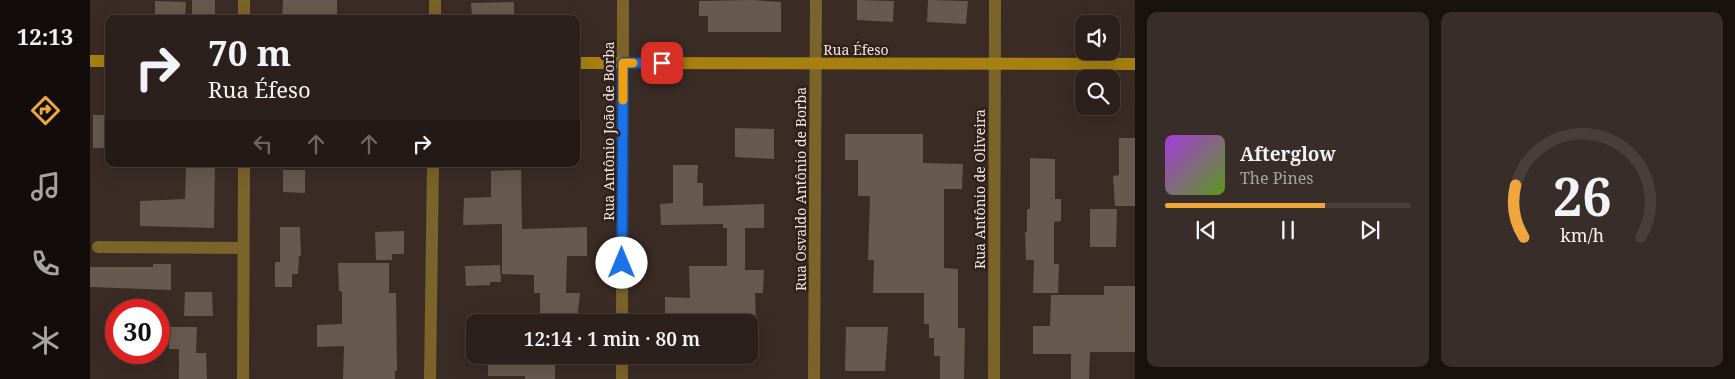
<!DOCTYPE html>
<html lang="pt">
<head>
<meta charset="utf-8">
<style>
  :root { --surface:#2c201c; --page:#382d29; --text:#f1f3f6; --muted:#a6a3a3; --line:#483e3b; --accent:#efa73d }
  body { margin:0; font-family:"Noto Serif",serif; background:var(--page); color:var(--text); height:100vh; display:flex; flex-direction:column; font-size:19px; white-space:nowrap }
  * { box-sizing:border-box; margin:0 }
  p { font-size:16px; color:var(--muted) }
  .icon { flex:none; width:28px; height:28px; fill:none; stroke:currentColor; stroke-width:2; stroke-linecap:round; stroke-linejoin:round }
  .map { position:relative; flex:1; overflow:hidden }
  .side { display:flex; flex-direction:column; gap:12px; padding:12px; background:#18120f; width:600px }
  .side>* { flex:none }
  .hud { position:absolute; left:15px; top:15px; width:475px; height:152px; border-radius:10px; box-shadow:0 5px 20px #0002,0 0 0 1px var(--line); background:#2c201c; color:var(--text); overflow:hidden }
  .buttons { position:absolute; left:985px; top:15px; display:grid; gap:10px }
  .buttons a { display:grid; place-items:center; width:45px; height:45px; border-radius:10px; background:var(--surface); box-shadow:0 5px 20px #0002,0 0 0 1px var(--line); font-size:25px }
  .speed { position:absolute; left:15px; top:299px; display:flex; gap:10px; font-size:25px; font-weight:700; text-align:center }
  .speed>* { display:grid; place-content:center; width:65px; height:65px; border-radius:50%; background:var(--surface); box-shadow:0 5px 20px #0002,0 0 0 1px var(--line); line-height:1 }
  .speed .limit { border:8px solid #d22; background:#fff; color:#111 }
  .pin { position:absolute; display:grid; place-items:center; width:42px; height:42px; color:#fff; margin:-21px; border-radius:10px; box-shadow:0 2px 8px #0006 }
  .me { position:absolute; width:55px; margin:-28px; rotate:0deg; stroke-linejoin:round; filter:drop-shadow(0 0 4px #0008) }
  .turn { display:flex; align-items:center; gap:18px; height:105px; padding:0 20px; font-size:22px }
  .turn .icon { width:65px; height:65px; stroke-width:2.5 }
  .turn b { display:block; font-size:35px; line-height:42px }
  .lanes { display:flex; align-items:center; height:48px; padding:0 20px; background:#0003; justify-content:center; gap:25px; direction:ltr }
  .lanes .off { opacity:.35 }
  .side .card { flex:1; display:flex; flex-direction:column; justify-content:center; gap:8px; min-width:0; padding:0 18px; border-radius:10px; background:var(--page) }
  .side .dial { align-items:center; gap:0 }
  .dial svg { height:130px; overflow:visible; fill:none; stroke:var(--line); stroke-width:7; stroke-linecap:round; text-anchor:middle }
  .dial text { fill:var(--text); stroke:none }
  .song { display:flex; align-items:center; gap:15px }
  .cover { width:60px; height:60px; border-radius:8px; background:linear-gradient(135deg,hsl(280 70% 55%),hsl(90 70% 35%)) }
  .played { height:5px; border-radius:2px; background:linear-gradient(90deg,var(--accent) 65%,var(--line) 65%) }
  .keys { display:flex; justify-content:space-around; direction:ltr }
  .side .tiles { flex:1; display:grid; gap:12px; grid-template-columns:repeat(2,1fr) }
  .trip { position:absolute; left:376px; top:314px; width:292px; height:50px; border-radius:10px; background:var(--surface); box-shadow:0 5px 20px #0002,0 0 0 1px var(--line); font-weight:600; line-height:50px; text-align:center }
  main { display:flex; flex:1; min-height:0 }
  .tab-bar { display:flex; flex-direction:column; width:90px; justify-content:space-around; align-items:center; background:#120d0b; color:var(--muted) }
  .tab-bar .icon { width:35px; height:35px }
  .tab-bar .current { color:var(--accent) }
  .tab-bar b { font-size:22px; color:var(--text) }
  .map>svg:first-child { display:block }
  .building { fill:#66594d }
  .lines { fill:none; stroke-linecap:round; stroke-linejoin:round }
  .street { stroke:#7b642a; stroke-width:12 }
  .secondary { stroke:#a68111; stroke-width:12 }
  .route-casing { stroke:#114b97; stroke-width:12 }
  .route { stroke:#1a73e8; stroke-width:9 }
  .slow { stroke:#f59e0b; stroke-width:9 }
  .labels { text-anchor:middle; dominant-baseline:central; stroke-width:5; stroke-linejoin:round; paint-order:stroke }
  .street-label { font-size:14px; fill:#f1e6e2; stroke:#30211b }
</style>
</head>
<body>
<main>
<nav class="tab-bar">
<b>12:13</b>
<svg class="icon current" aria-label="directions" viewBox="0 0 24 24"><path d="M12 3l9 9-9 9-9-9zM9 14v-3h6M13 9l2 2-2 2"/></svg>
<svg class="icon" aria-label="music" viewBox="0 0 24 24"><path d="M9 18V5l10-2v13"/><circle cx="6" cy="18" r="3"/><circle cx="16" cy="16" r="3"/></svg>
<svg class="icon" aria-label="phone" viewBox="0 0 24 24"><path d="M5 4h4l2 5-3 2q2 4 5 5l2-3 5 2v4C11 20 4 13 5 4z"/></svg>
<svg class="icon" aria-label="climate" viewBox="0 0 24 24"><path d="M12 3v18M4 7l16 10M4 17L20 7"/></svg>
</nav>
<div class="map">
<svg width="1045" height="379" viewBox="0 0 1045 379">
  <rect width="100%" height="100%" fill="#3a2b25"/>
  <!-- building -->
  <g class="building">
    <rect x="102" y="0" width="23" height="16"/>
    <polygon points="193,0 247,0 247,19 192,19"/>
    <polygon points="663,0 691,2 691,32 618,32 618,16 609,16 609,1"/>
    <polygon points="767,0 804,1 803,22 767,20"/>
    <polygon points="838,0 878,1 876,24 837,22"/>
    <polygon points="65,1 96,2 95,19 65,19"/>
    <polygon points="424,2 424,19 382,19 381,3"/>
    <rect x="3" y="115" width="16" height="33"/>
    <polygon points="645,128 684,129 684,159 645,157"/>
    <polygon points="755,134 833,134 833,163 873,164 872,189 854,189 854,268 868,269 868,328 875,328 874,379 850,379 850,356 844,356 844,338 839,338 839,324 834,324 834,293 783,293 784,260 778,260 780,196 768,196 768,160 755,160"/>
    <polygon points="1029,138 1045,138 1045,206 1025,206 1023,176 1029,175"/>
    <polygon points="940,158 965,159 965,199 971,199 971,221 964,222 964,264 969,264 968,293 943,293 944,260 936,260 935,232 937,232 937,209 940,209"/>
    <polygon points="96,165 125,166 124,228 50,226 50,201 95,199"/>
    <polygon points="583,165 608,165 607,183 613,183 613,206 674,204 674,228 655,228 655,270 674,270 673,293 665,293 666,322 632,322 632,320 575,322 575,297 600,298 599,266 637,266 637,228 633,228 633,224 571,225 570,204 583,203"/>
    <polygon points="193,170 215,170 215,193 193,192"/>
    <polygon points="431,170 432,229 497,227 497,256 477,256 476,293 490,293 487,321 454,322 454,314 450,313 450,293 444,293 444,275 412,274 412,224 373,225 374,198 401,197 401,171"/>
    <polygon points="1000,209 1027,209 1026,247 1000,247"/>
    <polygon points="190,227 210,227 211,256 209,256 208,274 202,274 202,287 185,287 185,262 190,262"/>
    <polygon points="314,231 314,254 302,254 302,260 286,260 285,232"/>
    <polygon points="248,263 299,263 299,293 306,293 307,371 305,371 305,379 253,379 254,346 227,347 227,325 252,324 252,292 249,291"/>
    <polygon points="63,264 81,264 81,290 0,287 0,267 63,267"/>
    <polygon points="410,265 411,282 400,282 400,285 376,286 375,266"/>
    <polygon points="1014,286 1045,286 1045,352 1000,352 999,379 981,379 981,354 943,354 943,326 960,326 961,295 1014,295"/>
    <polygon points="95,292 122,292 123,316 94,316"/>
    <polygon points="79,327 107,327 106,353 116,353 117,379 89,379 89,349 79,349"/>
    <polygon points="756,327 798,327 795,371 755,371"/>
    <polygon points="435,355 465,355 465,379 435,379 435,376 398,376 398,358 435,357"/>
  </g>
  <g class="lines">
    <!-- street -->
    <g class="street">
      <polyline points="154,19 154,0"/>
      <polyline points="345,19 345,0"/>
      <polyline points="8,247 153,248"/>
      <polyline points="532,322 533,0"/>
      <polyline points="153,379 154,164"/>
      <polyline points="340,379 343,164"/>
      <polyline points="532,379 532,355"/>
      <polyline points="724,379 726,0"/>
      <polyline points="904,379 905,0"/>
    </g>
    <!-- secondary -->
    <g class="secondary">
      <polyline points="0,61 19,61"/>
      <polyline points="486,63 1045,64"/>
    </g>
  </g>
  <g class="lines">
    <!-- route casing -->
    <g class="route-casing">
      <polyline id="route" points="532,263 533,63 572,63"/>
    </g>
    <!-- route -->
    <use href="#route" class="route"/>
    <!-- slow -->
    <polyline class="slow" points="533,100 533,63 543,63"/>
  </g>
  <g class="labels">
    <!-- street labels -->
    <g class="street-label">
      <text x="766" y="49">Rua Éfeso</text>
      <text transform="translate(518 131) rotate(-90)">Rua Antônio João de Borba</text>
      <text transform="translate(710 189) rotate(-90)">Rua Osvaldo Antônio de Borba</text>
      <text transform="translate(889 189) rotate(-90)">Rua Antônio de Oliveira</text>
    </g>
  </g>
</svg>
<div class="buttons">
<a><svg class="icon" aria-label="sound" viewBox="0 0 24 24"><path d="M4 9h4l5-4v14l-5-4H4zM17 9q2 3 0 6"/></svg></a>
<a><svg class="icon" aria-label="search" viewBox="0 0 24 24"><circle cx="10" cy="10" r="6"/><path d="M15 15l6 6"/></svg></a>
</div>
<div class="speed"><div class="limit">30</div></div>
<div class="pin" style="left:572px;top:63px;background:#d93025"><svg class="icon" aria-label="arrive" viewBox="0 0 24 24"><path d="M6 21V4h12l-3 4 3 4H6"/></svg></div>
<svg class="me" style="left:532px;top:263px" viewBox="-20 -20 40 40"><circle r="19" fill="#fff"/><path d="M0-13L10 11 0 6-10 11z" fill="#1a73e8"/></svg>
<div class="trip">12:14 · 1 min · 80 m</div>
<div class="hud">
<div class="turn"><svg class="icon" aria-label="right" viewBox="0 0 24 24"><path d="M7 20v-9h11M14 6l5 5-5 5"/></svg><div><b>70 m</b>Rua Éfeso</div></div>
<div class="lanes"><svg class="icon off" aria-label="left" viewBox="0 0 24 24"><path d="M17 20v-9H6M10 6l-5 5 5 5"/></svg><svg class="icon off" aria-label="ahead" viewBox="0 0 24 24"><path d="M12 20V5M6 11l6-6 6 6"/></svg><svg class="icon off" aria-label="ahead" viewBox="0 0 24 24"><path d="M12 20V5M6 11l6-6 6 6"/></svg><svg class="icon" aria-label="right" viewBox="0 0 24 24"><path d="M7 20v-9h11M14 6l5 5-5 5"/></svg></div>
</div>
</div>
<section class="side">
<div class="tiles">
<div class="card">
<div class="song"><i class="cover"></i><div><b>Afterglow</b><p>The Pines</p></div></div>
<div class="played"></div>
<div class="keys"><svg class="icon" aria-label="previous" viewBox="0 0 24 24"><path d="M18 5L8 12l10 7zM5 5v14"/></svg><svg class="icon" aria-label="pause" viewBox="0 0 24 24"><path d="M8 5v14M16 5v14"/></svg><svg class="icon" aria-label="next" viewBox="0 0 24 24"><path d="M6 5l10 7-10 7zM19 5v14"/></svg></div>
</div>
<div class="card dial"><svg viewBox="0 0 100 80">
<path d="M14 69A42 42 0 1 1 86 69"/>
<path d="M14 69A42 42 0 0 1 9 37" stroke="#efa73d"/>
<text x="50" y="56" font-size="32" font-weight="700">26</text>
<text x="50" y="72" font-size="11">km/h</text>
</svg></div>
</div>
</section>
</main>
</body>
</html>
